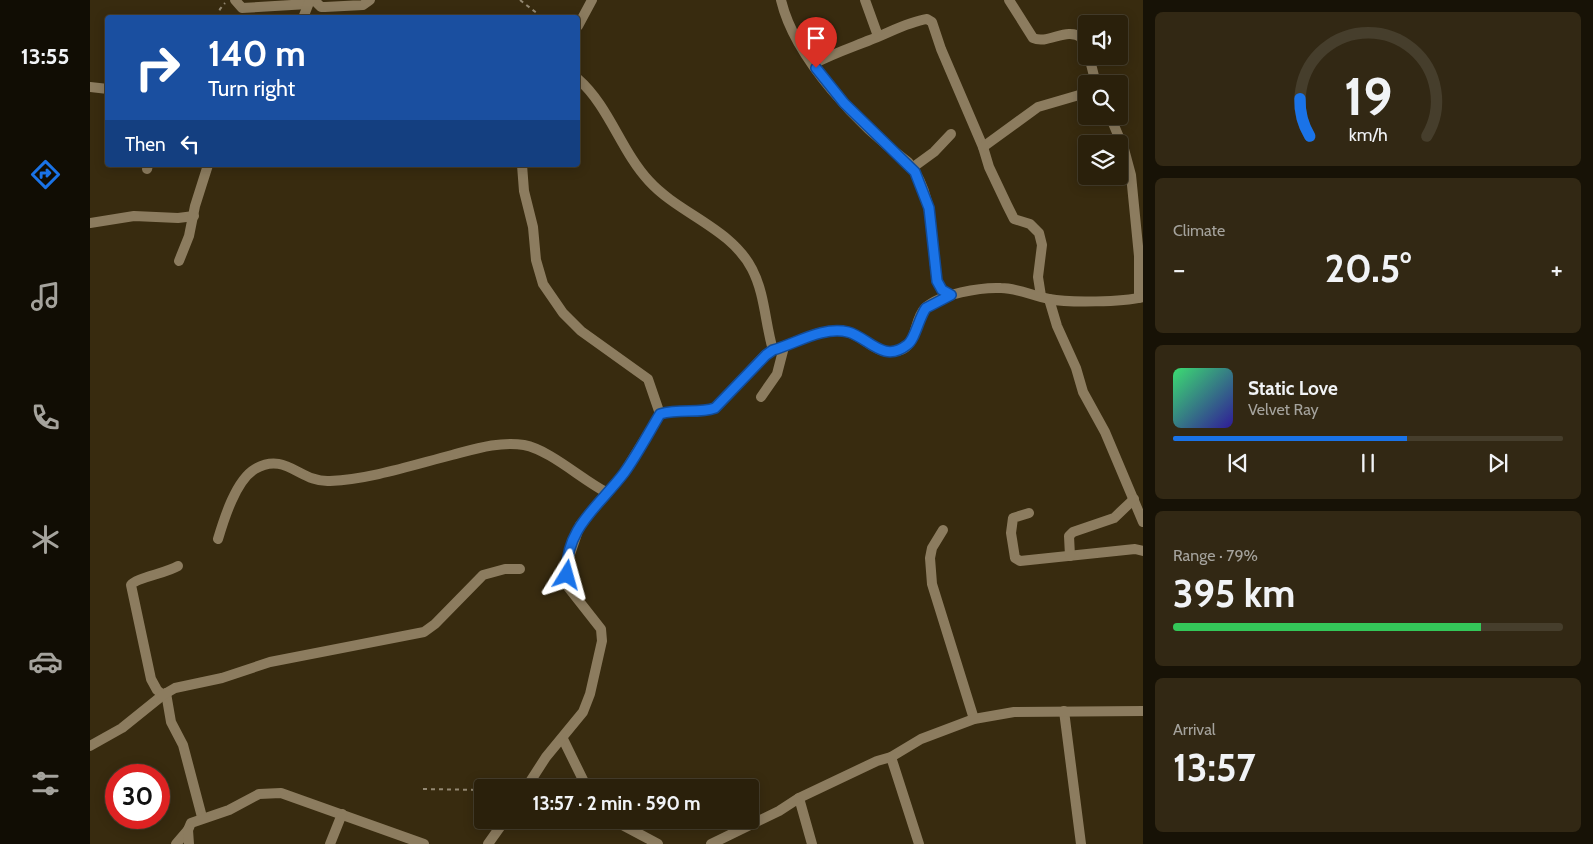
<!DOCTYPE html>
<html lang="en">
<head>
<meta charset="utf-8">
<style>
  :root { --surface:#2a200b; --page:#322814; --text:#f1f3f6; --muted:#a5a39d; --line:#463e2c; --accent:#1a73e8 }
  body { margin:0; font-family:Cabin,sans-serif; background:var(--page); color:var(--text); height:100vh; display:flex; flex-direction:column; font-size:19px; white-space:nowrap }
  * { box-sizing:border-box; margin:0 }
  p { font-size:16px; color:var(--muted) }
  .icon { flex:none; width:28px; height:28px; fill:none; stroke:currentColor; stroke-width:2; stroke-linecap:round; stroke-linejoin:round }
  .map { position:relative; flex:1; overflow:hidden }
  .drawer { display:flex; flex-direction:column; gap:12px; padding:12px; background:#171206; width:450px }
  .drawer>* { flex:none }
  .banner { position:absolute; left:15px; top:15px; width:475px; height:152px; border-radius:5px; box-shadow:0 2px 12px #0003,0 0 0 1px var(--line); background:#1a4fa0; color:#fff; overflow:hidden }
  .tools { position:absolute; left:988px; top:15px; display:grid; gap:10px }
  .tools a { display:grid; place-items:center; width:50px; height:50px; border-radius:5px; background:var(--surface); box-shadow:0 2px 12px #0003,0 0 0 1px var(--line); font-size:25px }
  .speed { position:absolute; left:15px; top:764px; display:flex; gap:10px; font-size:25px; font-weight:700; text-align:center }
  .speed>* { display:grid; place-content:center; width:65px; height:65px; border-radius:50%; background:var(--surface); box-shadow:0 2px 12px #0003,0 0 0 1px var(--line); line-height:1 }
  .speed .limit { border:8px solid #d22; background:#fff; color:#111 }
  .pin { position:absolute; display:grid; place-items:center; width:42px; height:42px; color:#fff; margin:-51px -21px; border-radius:50% 50% 50% 0; rotate:-45deg; box-shadow:0 0 5px #0007 }
  .pin .icon { rotate:45deg }
  .me { position:absolute; width:55px; margin:-28px; rotate:8deg; stroke-linejoin:round; filter:drop-shadow(0 0 4px #0008) }
  .turn { display:flex; align-items:center; gap:18px; height:105px; padding:0 20px; font-size:22px }
  .turn .icon { width:65px; height:65px; stroke-width:2.5 }
  .turn b { display:block; font-size:35px; line-height:42px }
  .then { display:flex; align-items:center; height:48px; padding:0 20px; background:#0003; gap:10px; font-size:19px }
  .big { font-size:38px; font-weight:700; line-height:1.1 }
  .drawer .widget { flex:1; display:flex; flex-direction:column; justify-content:center; gap:8px; min-width:0; padding:0 18px; border-radius:8px; background:var(--page) }
  .drawer .dial { align-items:center; gap:0 }
  .dial svg { height:130px; overflow:visible; fill:none; stroke:var(--line); stroke-width:7; stroke-linecap:round; text-anchor:middle }
  .dial text { fill:var(--text); stroke:none }
  .song { display:flex; align-items:center; gap:15px }
  .cover { width:60px; height:60px; border-radius:8px; background:linear-gradient(135deg,hsl(140 70% 55%),hsl(250 70% 35%)) }
  .played { height:5px; border-radius:2px; background:linear-gradient(90deg,var(--accent) 60%,var(--line) 60%) }
  .keys { display:flex; justify-content:space-around; direction:ltr }
  .heat { display:flex; justify-content:space-between; align-items:center; font-size:28px; direction:ltr }
  .charge { height:8px; border-radius:4px; background:linear-gradient(90deg,#34c759 79%,var(--line) 0) }
  .trip { position:absolute; left:384px; top:779px; width:285px; height:50px; border-radius:5px; background:var(--surface); box-shadow:0 2px 12px #0003,0 0 0 1px var(--line); font-weight:700; line-height:50px; text-align:center }
  main { display:flex; flex:1; min-height:0 }
  .dock { display:flex; flex-direction:column; width:90px; justify-content:space-around; align-items:center; background:#110d04; color:var(--muted) }
  .dock .icon { width:35px; height:35px }
  .dock .selected { color:var(--accent) }
  .dock b { font-size:22px; color:var(--text) }
  .map>svg:first-child { display:block }
  .lines { fill:none; stroke-linecap:round; stroke-linejoin:round }
  .path { stroke:#938872; stroke-width:2; stroke-dasharray:4 4; stroke-linecap:butt }
  .minor { stroke:#8c7c5f; stroke-width:10 }
  .route-casing { stroke:#114b97; stroke-width:12 }
  .route { stroke:#1a73e8; stroke-width:9 }
</style>
</head>
<body>
<main>
<nav class="dock">
<b>13:55</b>
<svg class="icon selected" aria-label="directions" viewBox="0 0 24 24"><path d="M12 3l9 9-9 9-9-9zM9 14v-3h6M13 9l2 2-2 2"/></svg>
<svg class="icon" aria-label="music" viewBox="0 0 24 24"><path d="M9 18V5l10-2v13"/><circle cx="6" cy="18" r="3"/><circle cx="16" cy="16" r="3"/></svg>
<svg class="icon" aria-label="phone" viewBox="0 0 24 24"><path d="M5 4h4l2 5-3 2q2 4 5 5l2-3 5 2v4C11 20 4 13 5 4z"/></svg>
<svg class="icon" aria-label="climate" viewBox="0 0 24 24"><path d="M12 3v18M4 7l16 10M4 17L20 7"/></svg>
<svg class="icon" aria-label="car" viewBox="0 0 24 24"><path d="M5 17H2v-5l4-1 3-4h7l3 4 3 1v5h-3M9 17h6M6 11h13"/><circle cx="7" cy="17" r="2"/><circle cx="17" cy="17" r="2"/></svg>
<svg class="icon" aria-label="filters" viewBox="0 0 24 24"><path d="M4 7h16M4 17h16"/><circle cx="9" cy="7" r="2"/><circle cx="15" cy="17" r="2"/></svg>
</nav>
<div class="map">
<svg width="1053" height="844" viewBox="0 0 1053 844">
  <rect width="100%" height="100%" fill="#382b0f"/>
  <g class="lines">
    <!-- path -->
    <g class="path">
      <polyline points="430,0 453,18"/>
      <polyline points="127,18 130,9 135,3"/>
      <polyline points="333,789 392,790"/>
    </g>
    <!-- minor -->
    <g class="minor">
      <polyline points="145,0 152,8 218,4"/>
      <polyline points="224,0 231,7 235,7 273,5 280,0"/>
      <path d="M691 0C705 59 770 127 818 162 846 196 840 241 847 281L852 290 861 295"/>
      <polyline points="775,0 788,36"/>
      <path d="M919 0 943 38C958 45 977 26 992 38L996 49"/>
      <polyline points="213,18 220,0"/>
      <polyline points="488,26 502,0"/>
      <polyline points="999,56 1006,84"/>
      <path d="M723 64C742 54 760 48 780 40 799 33 817 22 837 19L842 22 851 49 893 147 899 167 917 205 924 219 940 224 949 233 952 245 948 277 951 296"/>
      <path d="M488 79C519 106 531 151 559 181 589 214 641 228 662 269 675 294 675 323 683 350"/>
      <polyline points="0,87 18,89"/>
      <polyline points="1020,116 1034,149 1041,175 1049,256 1049,298"/>
      <polyline points="893,147 948,107 996,93"/>
      <polyline points="432,165 434,191 443,227 446,260 453,284 473,313 491,331 558,379 570,414"/>
      <polyline points="822,168 844,152 861,134"/>
      <polyline points="57,169 58,165"/>
      <polyline points="0,223 44,216 88,218 104,216"/>
      <polyline points="89,261 99,236 105,206 118,165"/>
      <polyline points="959,299 967,326 986,368 993,392 1015,432 1053,522"/>
      <polyline points="671,397 687,374 694,347"/>
      <polyline points="939,513 923,518 921,533 925,558 930,561 1045,549 1053,551"/>
      <polyline points="853,530 842,548 840,558 842,584 884,719"/>
      <path d="M128 539C134 519 146 480 165 469 196 451 210 483 240 481 281 479 323 465 362 455 385 449 410 441 434 445 460 450 491 479 516 492"/>
      <polyline points="980,556 979,536 983,532 1024,518 1044,499"/>
      <polyline points="76,693 81,722 93,745 112,817"/>
      <path d="M73 695 67 690 61 679 41 585C45 578 77 573 88 566"/>
      <polyline points="974,711 991,844"/>
      <polyline points="473,739 497,788"/>
      <polyline points="0,746 32,728 73,695 85,688 132,678 180,662 334,632 345,624 393,575 415,569 430,569"/>
      <polyline points="801,757 829,844"/>
      <path d="M436 788 456 757 493 712 500 694 512 641 511 629 478 587 477 563 490 525 532 476 570 414C591 408 608 414 625 408L675 355 683 350C706 343 736 324 760 333 777 339 787 356 808 351 828 346 823 320 835 308 850 294 891 287 911 288 927 288 943 296 959 299 979 303 1033 302 1053 297"/>
      <polyline points="709,798 722,844"/>
      <polyline points="523,820 568,844"/>
      <polyline points="86,844 98,830"/>
      <polyline points="99,844 98,830 101,823 139,810 169,794 191,793 334,844"/>
      <polyline points="240,844 252,814"/>
      <polyline points="398,844 415,820"/>
      <polyline points="621,844 689,811 709,798 787,761 801,757 831,739 884,719 924,712 1053,711"/>
    </g>
  </g>
  <g class="lines">
    <!-- route casing -->
    <g class="route-casing">
      <path id="route" d="M477 575C474 529 509 506 534 473 547 455 558 434 570 414 591 408 608 414 625 408L676 355 683 350C707 343 733 326 758 332 778 337 793 364 817 345 825 340 829 317 836 308L861 295 852 290 847 281 839 208 825 172 754 103 726 68"/>
    </g>
    <!-- route -->
    <use href="#route" class="route"/>
  </g>
</svg>
<div class="tools">
<a><svg class="icon" aria-label="sound" viewBox="0 0 24 24"><path d="M4 9h4l5-4v14l-5-4H4zM17 9q2 3 0 6"/></svg></a>
<a><svg class="icon" aria-label="search" viewBox="0 0 24 24"><circle cx="10" cy="10" r="6"/><path d="M15 15l6 6"/></svg></a>
<a><svg class="icon" aria-label="layers" viewBox="0 0 24 24"><path d="M12 4l9 5-9 5-9-5zM3 14l9 5 9-5"/></svg></a>
</div>
<div class="speed"><div class="limit">30</div></div>
<div class="pin" style="left:726px;top:68px;background:#d93025"><svg class="icon" aria-label="arrive" viewBox="0 0 24 24"><path d="M6 21V4h12l-3 4 3 4H6"/></svg></div>
<svg class="me" style="left:477px;top:575px" viewBox="-20 -20 40 40"><path d="M0-17L14 15 0 8-14 15z" fill="#1a73e8" stroke="#fff" stroke-width="4"/></svg>
<div class="trip">13:57 · 2 min · 590 m</div>
<div class="banner">
<div class="turn"><svg class="icon" aria-label="right" viewBox="0 0 24 24"><path d="M7 20v-9h11M14 6l5 5-5 5"/></svg><div><b>140 m</b>Turn right</div></div>
<div class="then">Then<svg class="icon" aria-label="left" viewBox="0 0 24 24"><path d="M17 20v-9H6M10 6l-5 5 5 5"/></svg></div>
</div>
</div>
<section class="drawer">
<div class="widget dial"><svg viewBox="0 0 100 80">
<path d="M14 69A42 42 0 1 1 86 69"/>
<path d="M14 69A42 42 0 0 1 8 46" stroke="#1a73e8"/>
<text x="50" y="56" font-size="32" font-weight="700">19</text>
<text x="50" y="72" font-size="11">km/h</text>
</svg></div>
<div class="widget"><p>Climate</p>
<div class="heat"><a>−</a><b class="big">20.5°</b><a>+</a></div>
</div>
<div class="widget">
<div class="song"><i class="cover"></i><div><b>Static Love</b><p>Velvet Ray</p></div></div>
<div class="played"></div>
<div class="keys"><svg class="icon" aria-label="previous" viewBox="0 0 24 24"><path d="M18 5L8 12l10 7zM5 5v14"/></svg><svg class="icon" aria-label="pause" viewBox="0 0 24 24"><path d="M8 5v14M16 5v14"/></svg><svg class="icon" aria-label="next" viewBox="0 0 24 24"><path d="M6 5l10 7-10 7zM19 5v14"/></svg></div>
</div>
<div class="widget"><p>Range · 79%</p><b class="big">395 km</b><div class="charge"></div></div>
<div class="widget"><p>Arrival</p><b class="big">13:57</b></div>
</section>
</main>
</body>
</html>
